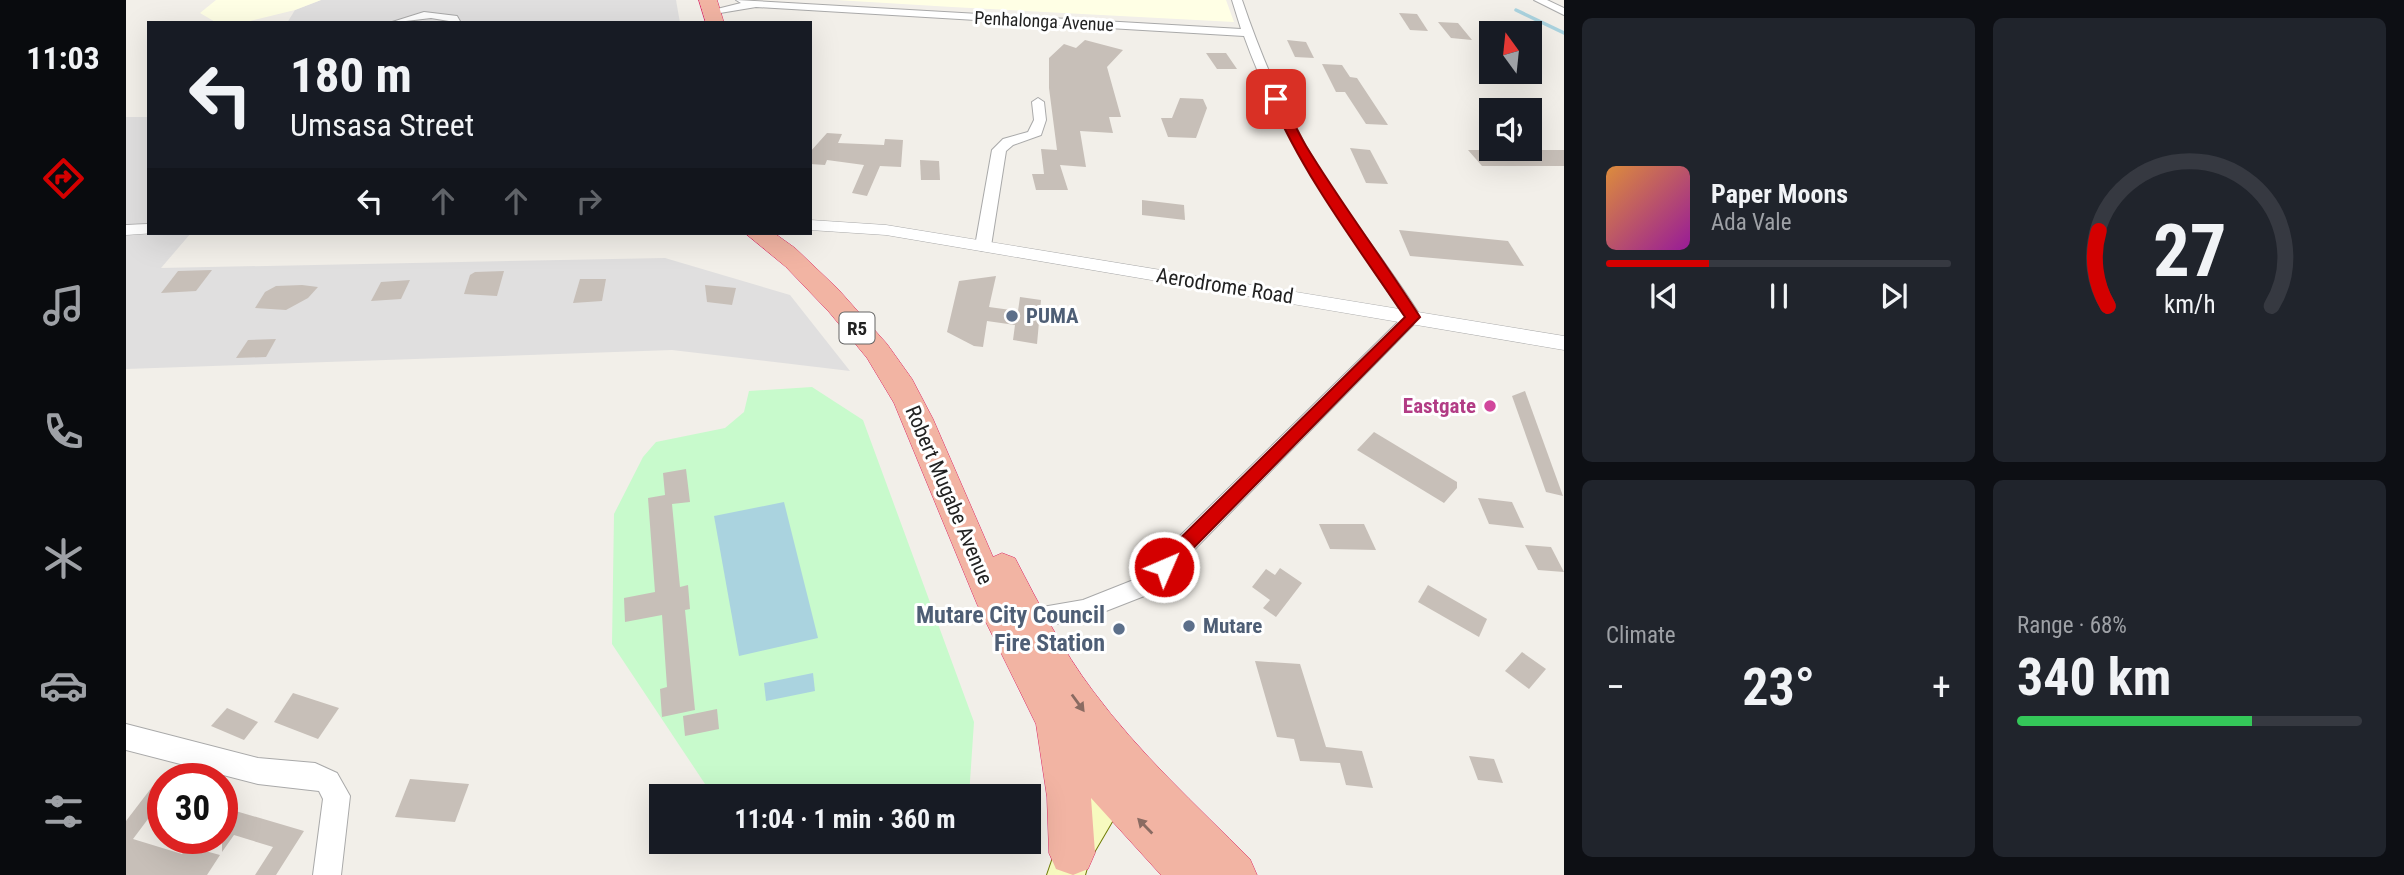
<!DOCTYPE html>
<html lang="en">
<head>
<meta charset="utf-8">
<style>
  :root { --surface:#171b24; --page:#20242c; --text:#f1f3f6; --muted:#9ea1a6; --line:#363941; --accent:#d40000 }
  body { margin:0; font-family:"Roboto Condensed",sans-serif; background:var(--page); color:var(--text); height:100vh; display:flex; flex-direction:column; font-size:26px; white-space:nowrap }
  * { box-sizing:border-box; margin:0 }
  p { font-size:23px; color:var(--muted) }
  .icon { flex:none; width:38px; height:38px; fill:none; stroke:currentColor; stroke-width:2; stroke-linecap:round; stroke-linejoin:round }
  .map { position:relative; flex:1; overflow:hidden }
  .drawer { display:flex; flex-direction:column; gap:18px; padding:18px; background:#0d0f14; width:840px }
  .drawer>* { flex:none }
  .hud { position:absolute; left:21px; top:21px; width:665px; height:214px; border-radius:0px; box-shadow:0 7px 28px #0002; background:#171b24; color:var(--text); overflow:hidden }
  .needle { width:46px; rotate:345deg }
  .fabs { position:absolute; left:1353px; top:21px; display:grid; gap:14px }
  .fabs a { display:grid; place-items:center; width:63px; height:63px; border-radius:0px; background:var(--surface); box-shadow:0 7px 28px #0002; font-size:35px }
  .speed { position:absolute; left:21px; top:763px; display:flex; gap:14px; font-size:35px; font-weight:700; text-align:center }
  .speed>* { display:grid; place-content:center; width:91px; height:91px; border-radius:50%; background:var(--surface); box-shadow:0 7px 28px #0002; line-height:1 }
  .speed .limit { border:10px solid #d22; background:#fff; color:#111 }
  .pin { position:absolute; display:grid; place-items:center; width:60px; height:60px; color:#fff; margin:-30px; border-radius:14px; box-shadow:0 4px 10px #0006 }
  .me { position:absolute; width:77px; margin:-38px; rotate:45deg; stroke-linejoin:round; filter:drop-shadow(0 0 5px #0008) }
  .turn { display:flex; align-items:center; gap:24px; height:147px; padding:0 28px; font-size:32px }
  .turn .icon { width:91px; height:91px; stroke-width:2.5 }
  .turn b { display:block; font-size:49px; line-height:60px }
  .lanes { display:flex; align-items:center; height:66px; padding:0 28px; background:#0003; justify-content:center; gap:35px; direction:ltr }
  .lanes .off { opacity:.35 }
  .big { font-size:52px; font-weight:700; line-height:1.1 }
  .drawer .widget { flex:1; display:flex; flex-direction:column; justify-content:center; gap:10px; min-width:0; padding:0 24px; border-radius:10px; background:var(--page) }
  .drawer .dial { align-items:center; gap:0 }
  .dial svg { height:182px; overflow:visible; fill:none; stroke:var(--line); stroke-width:7; stroke-linecap:round; text-anchor:middle }
  .dial text { fill:var(--text); stroke:none }
  .song { display:flex; align-items:center; gap:21px }
  .cover { width:84px; height:84px; border-radius:10px; background:linear-gradient(135deg,hsl(30 70% 55%),hsl(300 70% 35%)) }
  .played { height:7px; border-radius:4px; background:linear-gradient(90deg,var(--accent) 30%,var(--line) 30%) }
  .keys { display:flex; justify-content:space-around; direction:ltr }
  .heat { display:flex; justify-content:space-between; align-items:center; font-size:38px; direction:ltr }
  .charge { height:10px; border-radius:5px; background:linear-gradient(90deg,#34c759 68%,var(--line) 0) }
  .drawer .tiles { flex:1; display:grid; gap:18px; grid-template-columns:repeat(2,1fr) }
  .trip { position:absolute; left:523px; top:784px; width:392px; height:70px; border-radius:0px; background:var(--surface); box-shadow:0 7px 28px #0002; font-weight:700; line-height:70px; text-align:center }
  main { display:flex; flex:1; min-height:0 }
  .tab-bar { display:flex; flex-direction:column; width:126px; justify-content:space-around; align-items:center; background:#090b0e; color:var(--muted) }
  .tab-bar .icon { width:49px; height:49px }
  .tab-bar .on { color:var(--accent) }
  .tab-bar b { font-size:32px; color:var(--text) }
  .map>svg:first-child { display:block }
  .residential { fill:#e0dfdf }
  .education { fill:#ffffe5 }
  .park { fill:#c8facc }
  .water { fill:#aad3df }
  .lines { fill:none; stroke-linecap:round; stroke-linejoin:round }
  .stream { stroke:#aad3df; stroke-width:3.5 }
  .building { fill:#c7bfb8 }
  .minor-casing { stroke:#a9a9a9; stroke-width:2 }
  .tertiary-casing { stroke:#a9a9a9; stroke-width:1 }
  .secondary-casing { stroke:#707d05; stroke-width:2 }
  .trunk-casing { stroke:#dc2a67; stroke-width:1 }
  .minor { fill:#fff; fill-rule:evenodd }
  .tertiary { fill:#fff; fill-rule:evenodd }
  .secondary { fill:#f7fabf; fill-rule:evenodd }
  .trunk { fill:#f2b4a3; fill-rule:evenodd }
  .oneway { fill:#8a6b62 }
  .route { fill:#d40000; stroke:#8a0000; stroke-width:2 }
  .service-dot { fill:#5c6f8a; stroke:#fff; stroke-width:2.5 }
  .hotel-dot { fill:#d1479c; stroke:#fff; stroke-width:2.5 }
  .labels { text-anchor:middle; dominant-baseline:central; stroke-width:6; stroke-linejoin:round; paint-order:stroke }
  .far-street-label { font-size:18px; fill:#222; stroke:#fff }
  .shield { fill:#fff; stroke:#646464; stroke-width:2 }
  .shield-label { font-size:19px; font-weight:bold; fill:#222 }
  .street-label { font-size:21px; fill:#222; stroke:#fff }
  .service-label { font-size:21px; font-weight:bold; fill:#4e5e75; stroke:#fff; text-anchor:start }
  .hotel-label { font-size:21px; font-weight:bold; fill:#b23c85; stroke:#fff; text-anchor:end }
  .near-service-label { font-size:24px; font-weight:bold; fill:#4e5e75; stroke:#fff; text-anchor:end }
</style>
</head>
<body>
<main>
<nav class="tab-bar">
<b>11:03</b>
<svg class="icon on" aria-label="directions" viewBox="0 0 24 24"><path d="M12 3l9 9-9 9-9-9zM9 14v-3h6M13 9l2 2-2 2"/></svg>
<svg class="icon" aria-label="music" viewBox="0 0 24 24"><path d="M9 18V5l10-2v13"/><circle cx="6" cy="18" r="3"/><circle cx="16" cy="16" r="3"/></svg>
<svg class="icon" aria-label="phone" viewBox="0 0 24 24"><path d="M5 4h4l2 5-3 2q2 4 5 5l2-3 5 2v4C11 20 4 13 5 4z"/></svg>
<svg class="icon" aria-label="climate" viewBox="0 0 24 24"><path d="M12 3v18M4 7l16 10M4 17L20 7"/></svg>
<svg class="icon" aria-label="car" viewBox="0 0 24 24"><path d="M5 17H2v-5l4-1 3-4h7l3 4 3 1v5h-3M9 17h6M6 11h13"/><circle cx="7" cy="17" r="2"/><circle cx="17" cy="17" r="2"/></svg>
<svg class="icon" aria-label="filters" viewBox="0 0 24 24"><path d="M4 7h16M4 17h16"/><circle cx="9" cy="7" r="2"/><circle cx="15" cy="17" r="2"/></svg>
</nav>
<div class="map">
<svg width="1438" height="875" viewBox="0 0 1438 875">
  <rect width="100%" height="100%" fill="#f2efe9"/>
  <!-- residential -->
  <g class="residential">
    <polygon points="195,0 550,0 554,23 161,23 169,10"/>
    <polygon points="0,117 23,117 23,233 65,233 35,268 539,258 664,295 724,371 546,350 0,369"/>
  </g>
  <!-- education -->
  <g class="education">
    <polygon points="90,0 195,0 169,10 116,23 91,23 74,13"/>
    <polygon points="710,0 1100,0 1108,22 826,7"/>
  </g>
  <!-- park -->
  <polygon class="park" points="686,387 737,420 848,722 843,796 587,796 486,644 488,514 517,457 530,442 599,428 618,412 623,391"/>
  <!-- water -->
  <g class="water">
    <polygon points="658,502 692,638 613,656 588,516"/>
    <polygon points="687,673 689,691 640,701 638,683"/>
  </g>
  <g class="lines">
    <!-- stream -->
    <polyline class="stream" points="1390,10 1438,33"/>
  </g>
  <!-- building -->
  <g class="building">
    <polygon points="1273,13 1291,14 1302,31 1284,30"/>
    <polygon points="1312,22 1332,23 1346,40 1325,38"/>
    <polygon points="959,40 997,50 981,67 995,117 983,117 987,133 954,131 960,167 934,165 942,190 910,190 906,174 918,174 915,149 931,150 923,88 923,58 938,44 950,48"/>
    <polygon points="1161,40 1180,42 1188,58 1169,57"/>
    <polygon points="1080,53 1100,53 1111,69 1091,69"/>
    <polygon points="1196,64 1216,65 1224,77 1231,78 1262,125 1240,124 1219,92 1210,92"/>
    <polygon points="1054,98 1077,99 1081,108 1070,138 1042,137 1035,118 1046,118"/>
    <polygon points="701,133 716,134 712,143 758,145 759,139 777,140 775,167 754,166 741,196 726,193 738,165 701,160 699,165 684,164 684,152"/>
    <polygon points="1224,148 1244,150 1262,184 1240,183"/>
    <polygon points="1342,150 1438,150 1438,166 1356,166"/>
    <polygon points="794,160 813,161 814,180 795,180"/>
    <polygon points="1016,200 1058,205 1059,220 1016,215"/>
    <polygon points="1273,230 1382,241 1398,266 1284,256"/>
    <polygon points="86,270 70,291 35,293 52,271"/>
    <polygon points="378,271 371,296 338,294 344,275 349,272"/>
    <polygon points="870,276 863,307 892,311 894,297 915,300 911,344 887,340 889,325 861,321 857,347 848,346 821,332 833,281"/>
    <polygon points="454,279 480,279 476,301 447,303"/>
    <polygon points="284,280 275,299 245,301 255,282"/>
    <polygon points="176,285 192,287 182,298 160,310 129,308 139,292 150,286"/>
    <polygon points="579,285 610,288 606,305 581,302"/>
    <polygon points="150,339 140,357 110,358 122,340"/>
    <polygon points="1399,391 1437,496 1420,492 1386,396"/>
    <polygon points="1248,432 1331,482 1331,488 1318,503 1231,450"/>
    <polygon points="560,469 564,502 546,504 554,587 562,585 564,609 559,610 569,710 536,717 534,689 541,687 536,615 499,622 498,598 529,592 522,498 539,495 537,473"/>
    <polygon points="1352,498 1386,502 1398,528 1363,524"/>
    <polygon points="1193,524 1238,524 1250,550 1204,549"/>
    <polygon points="1399,545 1425,547 1438,572 1412,570"/>
    <polygon points="1154,568 1176,583 1150,617 1137,608 1144,600 1126,587 1140,569 1149,575"/>
    <polygon points="1302,585 1361,619 1353,637 1292,602"/>
    <polygon points="1396,652 1420,669 1403,689 1379,671"/>
    <polygon points="1129,661 1174,664 1200,747 1236,751 1247,788 1220,785 1214,763 1174,761 1168,739 1151,737"/>
    <polygon points="167,693 213,708 192,739 148,722"/>
    <polygon points="101,708 132,722 118,740 85,726"/>
    <polygon points="591,709 593,729 559,736 557,716"/>
    <polygon points="1343,756 1368,759 1377,783 1352,780"/>
    <polygon points="284,779 343,784 329,822 269,817"/>
    <polygon points="26,787 37,790 37,814 28,811 7,839 56,854 61,846 94,855 81,875 0,875 0,821"/>
    <polygon points="96,807 178,831 150,875 129,875 147,847 108,835 96,852"/>
  </g>
  <g class="lines">
    <!-- minor casing -->
    <g class="minor-casing">
      <g id="minor">
        <path d="M610 0 1115 29 1106 0H1116C1136 59 1161 118 1195 171 1226 221 1264 267 1295 317L1026 593 957 620 901 628 893 625 890 618 893 611 957 600 1010 579 1278 316C1216 221 1157 145 1118 36L630 7 588 14 583 11 615 3Z"/>
        <polygon points="1408,0 1421,0 1438,8 1438,15"/>
        <polygon points="298,12 331,16 335,23 305,18 263,23"/>
        <polygon points="912,98 918,102 920,120 915,135 887,145 880,151 865,246 857,251 852,249 849,246 866,150 877,139 902,132 908,120 906,102"/>
        <polygon points="0,724 132,758 189,763 211,773 224,796 215,875 187,875 197,799 193,791 132,784 0,750"/>
      </g>
    </g>
    <!-- tertiary casing -->
    <g class="tertiary-casing">
      <g id="tertiary">
        <polygon points="684,220 760,225 1438,336 1438,350 760,235 684,230"/>
        <polygon points="23,224 23,233 29,233 0,235 0,225"/>
      </g>
    </g>
    <!-- secondary casing -->
    <g class="secondary-casing">
      <polygon id="secondary" points="993,761 1006,766 1011,779 963,861 959,875 921,875 933,840 980,766"/>
    </g>
    <!-- trunk casing -->
    <g class="trunk-casing">
      <g id="trunk">
        <polygon points="573,0 591,0 598,23 580,23"/>
        <path d="M619 233H648L669 248 712 289 761 344 786 379 807 419 867 557 876 553 889 558C913 604 936 650 967 691 1013 753 1070 805 1124 859L1131 875H1035L965 798 969 853 962 869 947 875 930 869 923 853 921 797 910 724 851 604 768 403 741 358 703 312 660 267Z"/>
      </g>
    </g>
    <!-- minor -->
    <use href="#minor" class="minor"/>
    <!-- tertiary -->
    <use href="#tertiary" class="tertiary"/>
    <!-- secondary -->
    <use href="#secondary" class="secondary"/>
    <!-- trunk -->
    <use href="#trunk" class="trunk"/>
  </g>
  <!-- one-way arrows -->
  <defs><path id="oneway-solid" d="M-6-.8H1V-3.2L6.5 0L1 3.2V.8H-6Z" transform="scale(1.75)"/></defs>
  <g class="oneway">
    <use href="#oneway-solid" transform="translate(952 703) rotate(54)"/>
    <use href="#oneway-solid" transform="translate(1019 826) rotate(-134)"/>
  </g>
  <!-- route -->
  <path class="route" d="M1150 96C1158 100 1173 135 1180 146 1216 205 1257 259 1294 317L1044 572 1038 575 1031 572 1029 567 1031 561 1279 317C1232 247 1178 177 1145 99Z"/>
  <!-- markers -->
  <g class="service-dot">
    <circle cx="886" cy="316" r="7"/>
    <circle cx="1063" cy="626" r="7"/>
    <circle cx="993" cy="629" r="7"/>
  </g>
  <circle class="hotel-dot" cx="1364" cy="406" r="7"/>
  <g class="labels">
    <!-- far-street labels -->
    <g class="far-street-label">
      <text transform="translate(918 21) rotate(3)">Penhalonga Avenue</text>
    </g>
    <!-- shield labels -->
    <rect class="shield" x="713.5" y="312.5" width="35" height="31" rx="5"/>
    <g class="shield-label">
      <text x="731" y="328">R5</text>
    </g>
    <!-- street labels -->
    <g class="street-label">
      <text transform="translate(1099 286) rotate(9)">Aerodrome Road</text>
      <text transform="translate(823 495) rotate(67)">Robert Mugabe Avenue</text>
    </g>
    <!-- service labels -->
    <g class="service-label">
      <text x="900" y="316">PUMA</text>
      <text x="1077" y="626">Mutare</text>
    </g>
    <!-- hotel labels -->
    <g class="hotel-label">
      <text x="1350" y="406">Eastgate</text>
    </g>
    <!-- near-service labels -->
    <g class="near-service-label">
      <text x="979" y="615">Mutare City Council<tspan x="979" dy="28">Fire Station</tspan></text>
    </g>
  </g>
</svg>
<div class="fabs">
<a><svg class="needle" viewBox="-14 -14 28 28"><path d="M0-13l5 13h-10z" fill="#e53935"/><path d="M0 13l5-13h-10z" fill="#9ea1a6"/></svg></a>
<a><svg class="icon" aria-label="sound" viewBox="0 0 24 24"><path d="M4 9h4l5-4v14l-5-4H4zM17 9q2 3 0 6"/></svg></a>
</div>
<div class="speed"><div class="limit">30</div></div>
<div class="pin" style="left:1150px;top:99px;background:#d93025"><svg class="icon" aria-label="arrive" viewBox="0 0 24 24"><path d="M6 21V4h12l-3 4 3 4H6"/></svg></div>
<svg class="me" style="left:1038px;top:567px" viewBox="-20 -20 40 40"><circle r="17" fill="#d40000" stroke="#fff" stroke-width="3"/><path d="M0-11L8 9 0 5-8 9z" fill="#fff"/></svg>
<div class="trip">11:04 · 1 min · 360 m</div>
<div class="hud">
<div class="turn"><svg class="icon" aria-label="left" viewBox="0 0 24 24"><path d="M17 20v-9H6M10 6l-5 5 5 5"/></svg><div><b>180 m</b>Umsasa Street</div></div>
<div class="lanes"><svg class="icon" aria-label="left" viewBox="0 0 24 24"><path d="M17 20v-9H6M10 6l-5 5 5 5"/></svg><svg class="icon off" aria-label="ahead" viewBox="0 0 24 24"><path d="M12 20V5M6 11l6-6 6 6"/></svg><svg class="icon off" aria-label="ahead" viewBox="0 0 24 24"><path d="M12 20V5M6 11l6-6 6 6"/></svg><svg class="icon off" aria-label="right" viewBox="0 0 24 24"><path d="M7 20v-9h11M14 6l5 5-5 5"/></svg></div>
</div>
</div>
<section class="drawer">
<div class="tiles">
<div class="widget">
<div class="song"><i class="cover"></i><div><b>Paper Moons</b><p>Ada Vale</p></div></div>
<div class="played"></div>
<div class="keys"><svg class="icon" aria-label="previous" viewBox="0 0 24 24"><path d="M18 5L8 12l10 7zM5 5v14"/></svg><svg class="icon" aria-label="pause" viewBox="0 0 24 24"><path d="M8 5v14M16 5v14"/></svg><svg class="icon" aria-label="next" viewBox="0 0 24 24"><path d="M6 5l10 7-10 7zM19 5v14"/></svg></div>
</div>
<div class="widget dial"><svg viewBox="0 0 100 80">
<path d="M14 69A42 42 0 1 1 86 69"/>
<path d="M14 69A42 42 0 0 1 10 36" stroke="#d40000"/>
<text x="50" y="56" font-size="32" font-weight="700">27</text>
<text x="50" y="72" font-size="11">km/h</text>
</svg></div>
<div class="widget"><p>Climate</p>
<div class="heat"><a>−</a><b class="big">23°</b><a>+</a></div>
</div>
<div class="widget"><p>Range · 68%</p><b class="big">340 km</b><div class="charge"></div></div>
</div>
</section>
</main>
</body>
</html>
